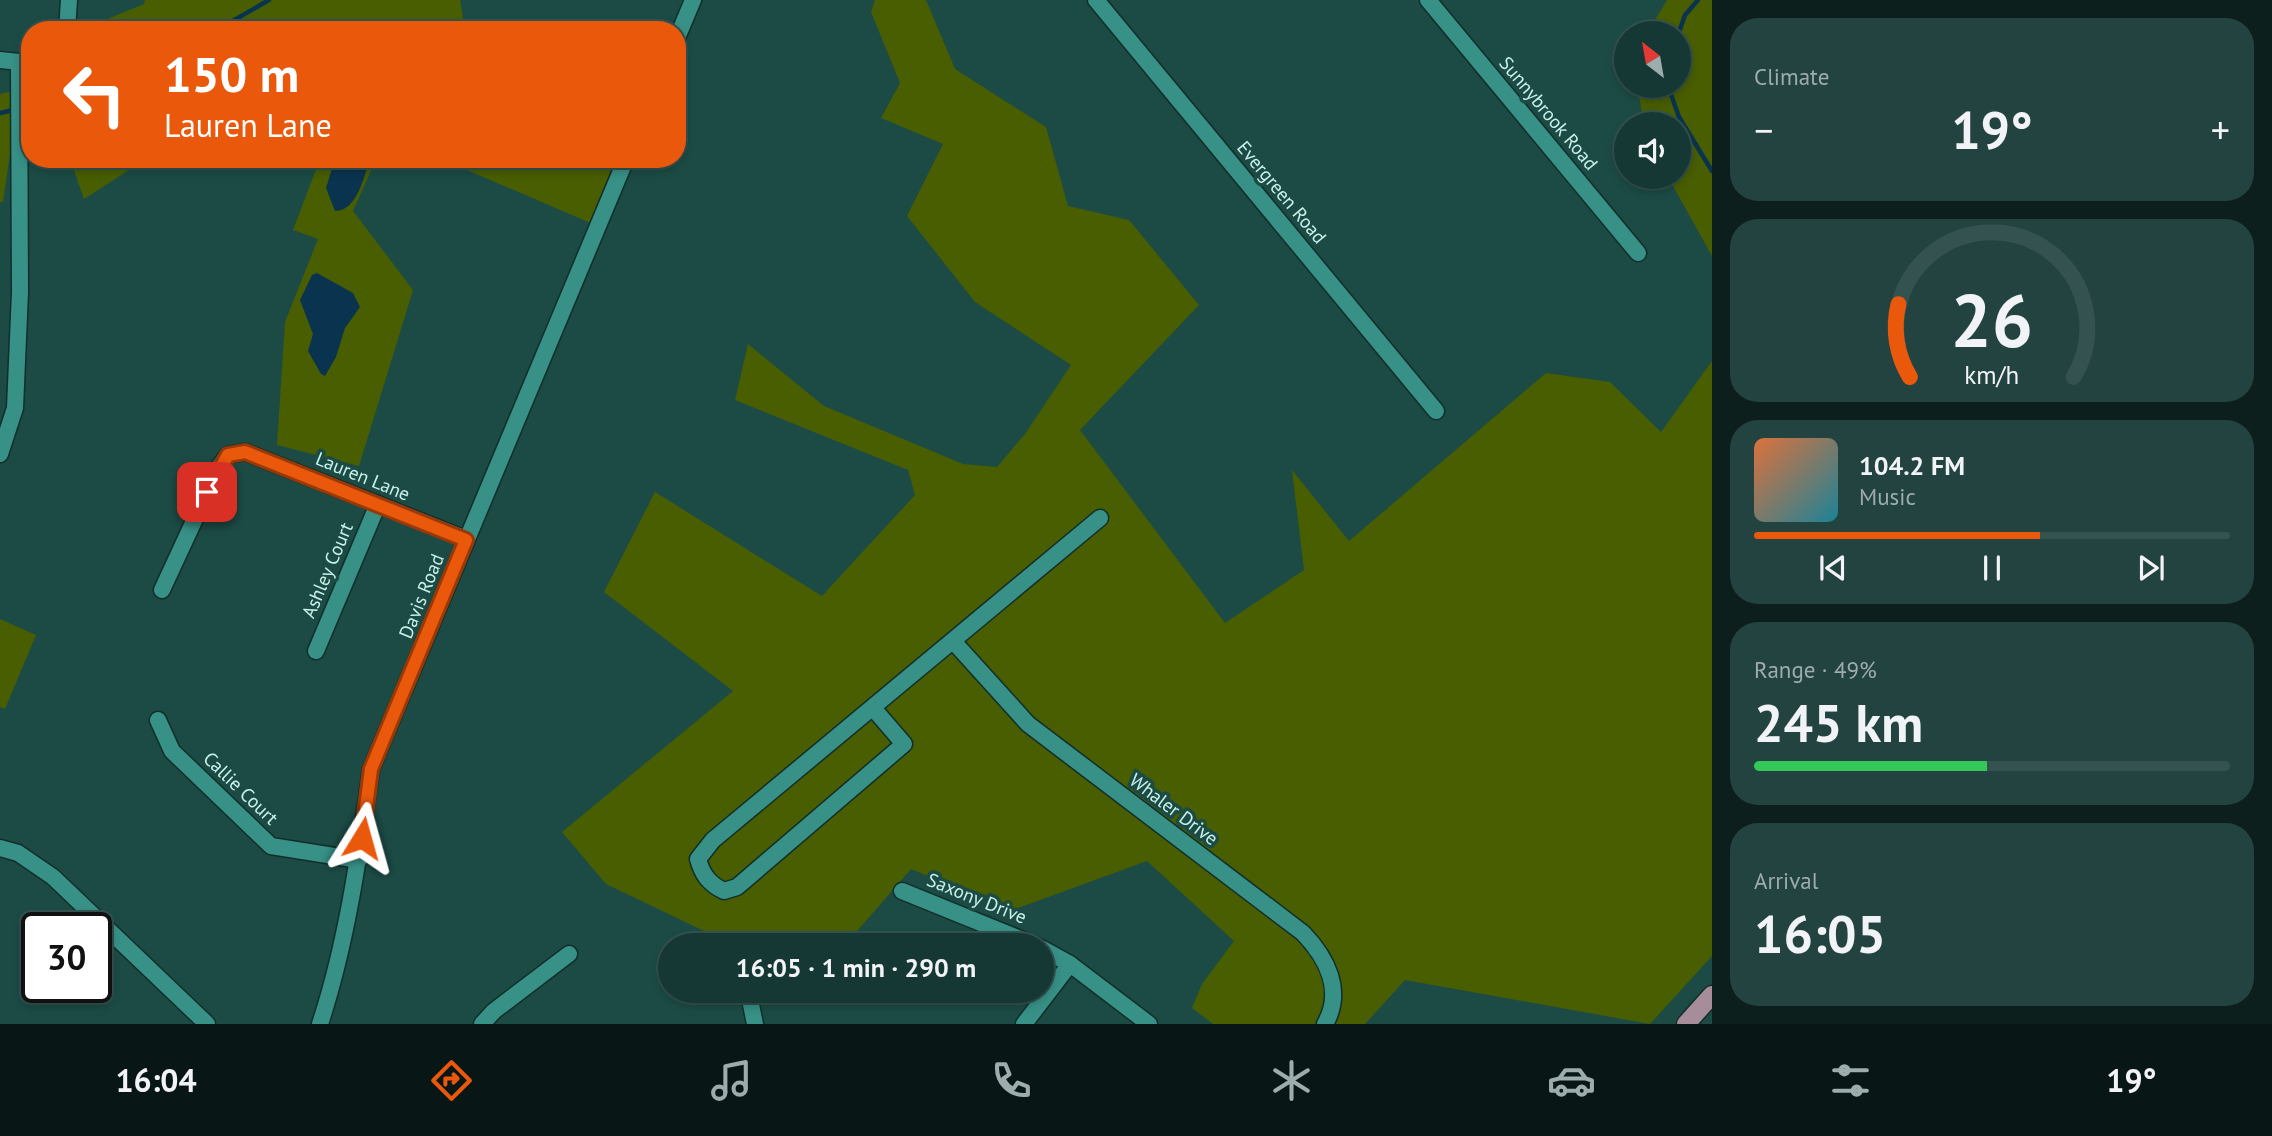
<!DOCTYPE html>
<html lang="en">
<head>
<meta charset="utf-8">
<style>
  :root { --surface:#153834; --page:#224340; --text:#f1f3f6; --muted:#9dacac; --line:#34524f; --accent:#ea580c }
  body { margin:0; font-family:"PT Sans",sans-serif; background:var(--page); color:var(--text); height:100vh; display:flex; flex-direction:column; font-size:26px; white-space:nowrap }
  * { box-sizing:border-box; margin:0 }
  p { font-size:23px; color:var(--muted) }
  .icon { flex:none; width:38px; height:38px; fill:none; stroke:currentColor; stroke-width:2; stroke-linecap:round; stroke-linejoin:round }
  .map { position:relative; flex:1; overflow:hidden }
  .side { display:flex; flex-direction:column; gap:18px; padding:18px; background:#0c1f1d; width:560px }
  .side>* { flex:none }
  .guide { position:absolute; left:21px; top:21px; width:665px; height:147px; border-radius:28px; box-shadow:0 4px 10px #0003,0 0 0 2px var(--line); background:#ea580c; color:#fff; overflow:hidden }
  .needle { width:46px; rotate:329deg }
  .fabs { position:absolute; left:1614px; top:21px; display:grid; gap:14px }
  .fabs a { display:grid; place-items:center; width:77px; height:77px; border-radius:50%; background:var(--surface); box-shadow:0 4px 10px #0003,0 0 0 2px var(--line); font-size:35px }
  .speed { position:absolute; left:21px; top:912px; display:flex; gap:14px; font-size:35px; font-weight:700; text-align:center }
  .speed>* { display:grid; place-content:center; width:91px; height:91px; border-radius:50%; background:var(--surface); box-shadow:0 4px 10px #0003,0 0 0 2px var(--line); line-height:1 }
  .speed .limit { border:4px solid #111; border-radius:10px; background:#fff; color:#111 }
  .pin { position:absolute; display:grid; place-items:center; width:60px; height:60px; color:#fff; margin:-30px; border-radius:14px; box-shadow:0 4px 10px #0006 }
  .me { position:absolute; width:77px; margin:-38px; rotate:8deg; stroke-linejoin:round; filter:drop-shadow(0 0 5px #0008) }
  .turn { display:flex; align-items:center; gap:24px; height:147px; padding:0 28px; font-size:32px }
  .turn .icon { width:91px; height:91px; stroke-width:2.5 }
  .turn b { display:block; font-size:49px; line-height:60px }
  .big { font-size:52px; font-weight:700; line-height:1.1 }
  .side .card { flex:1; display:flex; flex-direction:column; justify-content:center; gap:10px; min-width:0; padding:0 24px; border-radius:28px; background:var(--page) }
  .side .dial { align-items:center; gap:0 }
  .dial svg { height:182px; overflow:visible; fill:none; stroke:var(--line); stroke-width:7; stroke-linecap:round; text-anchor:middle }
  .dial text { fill:var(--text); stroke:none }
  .song { display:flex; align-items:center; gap:21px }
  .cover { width:84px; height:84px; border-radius:10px; background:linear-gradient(135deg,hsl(20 70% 55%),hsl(190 70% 35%)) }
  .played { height:7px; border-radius:4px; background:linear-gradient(90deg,var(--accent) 60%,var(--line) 60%) }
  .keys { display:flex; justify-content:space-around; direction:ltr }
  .heat { display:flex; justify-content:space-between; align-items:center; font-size:38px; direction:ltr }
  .charge { height:10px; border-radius:5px; background:linear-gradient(90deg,#34c759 49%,var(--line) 0) }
  .trip { position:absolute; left:658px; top:933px; width:396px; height:70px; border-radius:35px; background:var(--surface); box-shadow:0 4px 10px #0003,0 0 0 2px var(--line); font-weight:700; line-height:70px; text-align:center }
  .tabs { display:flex; height:112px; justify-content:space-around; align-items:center; background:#081615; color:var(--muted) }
  .tabs .icon { width:49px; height:49px }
  .tabs .on { color:var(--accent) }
  .tabs b { font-size:32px; color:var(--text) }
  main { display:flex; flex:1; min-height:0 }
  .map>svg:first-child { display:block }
  .green { fill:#485e01 }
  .water { fill:#0a3350 }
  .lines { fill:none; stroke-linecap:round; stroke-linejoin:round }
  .stream { stroke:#0a3350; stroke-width:4.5 }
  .minor-casing { stroke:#122e2a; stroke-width:19 }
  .primary-casing { stroke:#122e2a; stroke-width:21 }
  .minor { stroke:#379186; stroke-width:16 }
  .primary { stroke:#a78d99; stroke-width:18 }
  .route-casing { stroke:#983908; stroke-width:18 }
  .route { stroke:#ea580c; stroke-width:12 }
  .labels { text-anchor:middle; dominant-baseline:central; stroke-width:7; stroke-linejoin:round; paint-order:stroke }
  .street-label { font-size:19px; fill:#c8f1ea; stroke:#1c4b45 }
</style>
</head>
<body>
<main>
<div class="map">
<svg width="1712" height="1024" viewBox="0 0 1712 1024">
  <rect width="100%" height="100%" fill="#1c4b45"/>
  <!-- green -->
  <g class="green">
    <polygon points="145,0 460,0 465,30 93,30 95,24 144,4"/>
    <polygon points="875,0 926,0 955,69 1046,127 1068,206 1129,220 1199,305 1080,430 1225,623 1304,570 1292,470 1349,541 1546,373 1610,382 1661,432 1712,361 1712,956 1650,1024 1405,980 1365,1024 1213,1024 1192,1008 1202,984 1234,941 1147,861 1010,911 911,869 845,945 733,945 606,884 562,832 733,691 604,592 655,492 822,596 915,495 908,470 735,400 748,344 824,406 963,464 997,467 1025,434 1071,365 975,302 907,216 943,144 881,118 900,83 871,12"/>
    <polygon points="1667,0 1712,0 1712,256 1668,177 1678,177 1678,124 1644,124 1637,86 1678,86 1678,33 1647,33"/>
    <polygon points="30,87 30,149 10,153 3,202 0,202 0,94"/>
    <polygon points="70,159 146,159 84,199"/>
    <polygon points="320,159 376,159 353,211 413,290 359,466 277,445 285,322 318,239 293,230"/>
    <polygon points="457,159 623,159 595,225 460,167"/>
    <polygon points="0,619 36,635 5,709 0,707"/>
  </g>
  <!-- water -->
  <g class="water">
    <path d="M335 159H370C364 177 357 211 335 211L326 188Z"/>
    <polygon points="317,273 353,293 360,307 345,328 336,357 325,376 321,374 308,351 313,334 300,300 312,275"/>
  </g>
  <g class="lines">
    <!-- stream -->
    <g class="stream">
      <polyline points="217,30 269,0"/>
      <polyline points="1678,35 1685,15 1698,0"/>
      <polyline points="1668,86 1679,117 1712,171"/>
      <polyline points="0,113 30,106"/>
    </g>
    <!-- minor casing -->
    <g class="minor-casing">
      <g id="minor">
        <polyline points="1096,0 1436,411"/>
        <polyline points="1428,0 1638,253"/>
        <polyline points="67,30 69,0"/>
        <polyline points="677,38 693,0"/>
        <polyline points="0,60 29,63"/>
        <polyline points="0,454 15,408 20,292 19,62"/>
        <polyline points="162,590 219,467 228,455 245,452 466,539"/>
        <path d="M953 641 1028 724 1303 933C1327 958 1344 991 1325 1024"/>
        <polyline points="316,651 378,504"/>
        <path d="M873 708 904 744 737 887 724 891C709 884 702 874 698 859L713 840 1100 518"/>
        <polyline points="158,720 172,751 271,846 359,860"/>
        <polyline points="0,848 18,853 53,877 207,1024"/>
        <polyline points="902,891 1035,945"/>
        <polyline points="1041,948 1070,964 1149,1024"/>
        <polyline points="748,990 755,1024"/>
        <path d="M320 1024C347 942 359 855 371 769L626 159"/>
        <polyline points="482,1024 494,1011 569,954"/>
        <polyline points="1024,1024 1070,964"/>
      </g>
    </g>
    <!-- primary casing -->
    <g class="primary-casing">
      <polyline id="primary" points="1686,1024 1712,995"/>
    </g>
    <!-- minor -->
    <use href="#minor" class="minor"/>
    <!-- primary -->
    <use href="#primary" class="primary"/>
  </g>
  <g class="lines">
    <!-- route casing -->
    <g class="route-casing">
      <polyline id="route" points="207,492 228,455 245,452 466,540 371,769 362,838"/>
    </g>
    <!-- route -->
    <use href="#route" class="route"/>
  </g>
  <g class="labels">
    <!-- street labels -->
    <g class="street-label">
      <text transform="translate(1549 113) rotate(50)">Sunnybrook Road</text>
      <text transform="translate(1282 192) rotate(50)">Evergreen Road</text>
      <text transform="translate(363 476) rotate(22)">Lauren Lane</text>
      <text transform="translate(327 570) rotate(-67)">Ashley Court</text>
      <text transform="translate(421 596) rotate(-68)">Davis Road</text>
      <text transform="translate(241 788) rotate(44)">Callie Court</text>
      <text transform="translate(1174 809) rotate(37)">Whaler Drive</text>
      <text transform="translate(977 898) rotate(22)">Saxony Drive</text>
    </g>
  </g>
</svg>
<div class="fabs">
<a><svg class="needle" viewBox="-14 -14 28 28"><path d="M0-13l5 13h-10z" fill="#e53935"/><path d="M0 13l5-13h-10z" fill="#9dacac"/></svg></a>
<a><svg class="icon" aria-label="sound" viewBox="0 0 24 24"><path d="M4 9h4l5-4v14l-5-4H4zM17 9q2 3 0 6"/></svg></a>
</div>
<div class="speed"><div class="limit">30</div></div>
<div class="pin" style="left:207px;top:492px;background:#d93025"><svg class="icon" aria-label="arrive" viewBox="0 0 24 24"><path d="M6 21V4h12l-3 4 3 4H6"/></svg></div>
<svg class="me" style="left:362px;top:838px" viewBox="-20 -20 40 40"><path d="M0-17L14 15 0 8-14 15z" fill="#ea580c" stroke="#fff" stroke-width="4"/></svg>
<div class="trip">16:05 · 1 min · 290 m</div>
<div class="guide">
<div class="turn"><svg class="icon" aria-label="left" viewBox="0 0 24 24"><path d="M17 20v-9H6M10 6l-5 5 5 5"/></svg><div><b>150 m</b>Lauren Lane</div></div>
</div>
</div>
<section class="side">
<div class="card"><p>Climate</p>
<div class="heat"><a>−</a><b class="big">19°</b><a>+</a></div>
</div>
<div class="card dial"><svg viewBox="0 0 100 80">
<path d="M14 69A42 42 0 1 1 86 69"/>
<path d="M14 69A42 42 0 0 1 9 37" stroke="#ea580c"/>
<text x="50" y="56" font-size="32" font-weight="700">26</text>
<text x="50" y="72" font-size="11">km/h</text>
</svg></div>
<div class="card">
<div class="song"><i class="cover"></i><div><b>104.2 FM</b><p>Music</p></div></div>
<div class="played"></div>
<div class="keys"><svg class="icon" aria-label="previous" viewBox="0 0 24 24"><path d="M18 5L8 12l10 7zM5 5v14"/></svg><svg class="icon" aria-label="pause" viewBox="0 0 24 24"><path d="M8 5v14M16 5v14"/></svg><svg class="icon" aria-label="next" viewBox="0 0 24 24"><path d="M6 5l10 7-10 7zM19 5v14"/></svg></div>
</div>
<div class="card"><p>Range · 49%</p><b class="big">245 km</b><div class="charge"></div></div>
<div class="card"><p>Arrival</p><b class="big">16:05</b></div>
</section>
</main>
<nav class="tabs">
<b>16:04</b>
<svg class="icon on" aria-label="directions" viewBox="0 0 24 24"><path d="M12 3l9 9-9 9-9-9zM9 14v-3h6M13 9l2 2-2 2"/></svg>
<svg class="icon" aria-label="music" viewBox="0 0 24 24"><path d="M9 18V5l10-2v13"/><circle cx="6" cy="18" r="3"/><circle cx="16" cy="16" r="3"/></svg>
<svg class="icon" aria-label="phone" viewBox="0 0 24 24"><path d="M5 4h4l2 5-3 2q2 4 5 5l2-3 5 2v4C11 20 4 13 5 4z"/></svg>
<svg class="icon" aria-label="climate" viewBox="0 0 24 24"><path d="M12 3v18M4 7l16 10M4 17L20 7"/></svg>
<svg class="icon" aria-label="car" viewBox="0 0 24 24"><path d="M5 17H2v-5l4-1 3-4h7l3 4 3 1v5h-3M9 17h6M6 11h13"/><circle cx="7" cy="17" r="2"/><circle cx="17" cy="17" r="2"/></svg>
<svg class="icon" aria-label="filters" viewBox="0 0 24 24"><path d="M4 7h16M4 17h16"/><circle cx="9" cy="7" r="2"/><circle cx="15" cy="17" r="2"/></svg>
<b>19°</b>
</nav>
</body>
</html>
